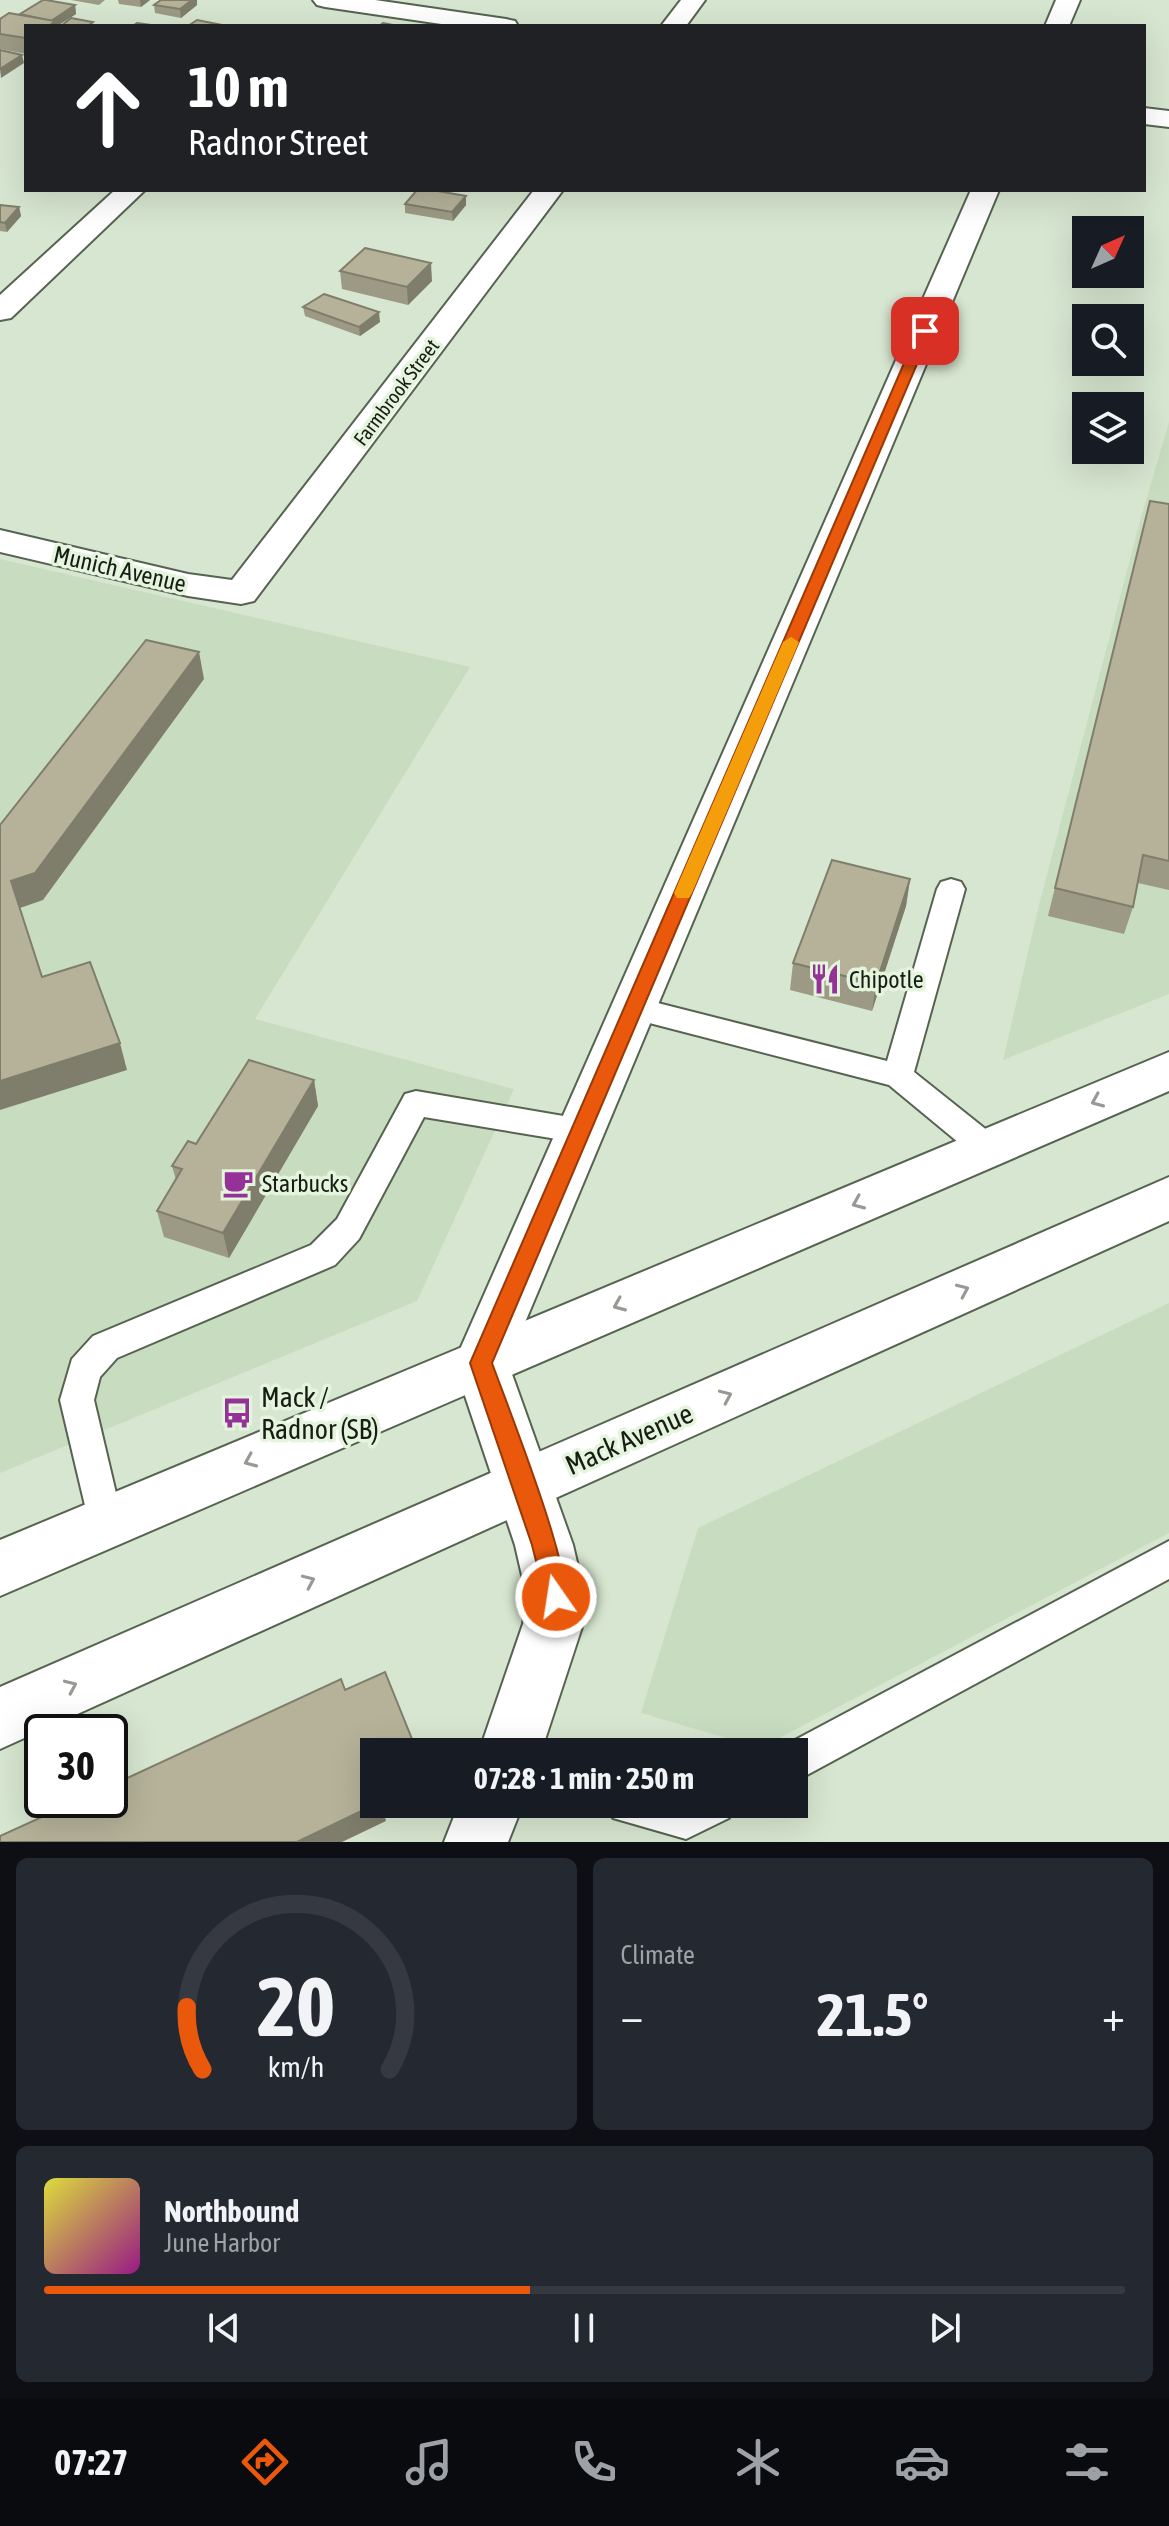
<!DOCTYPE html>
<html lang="en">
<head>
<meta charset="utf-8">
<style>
  :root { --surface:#171b24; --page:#242831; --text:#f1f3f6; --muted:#9ea1a6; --line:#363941; --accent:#ea580c }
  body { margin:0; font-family:"Asap Condensed",sans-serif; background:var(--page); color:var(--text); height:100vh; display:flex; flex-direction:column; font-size:30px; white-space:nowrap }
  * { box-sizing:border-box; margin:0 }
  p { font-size:26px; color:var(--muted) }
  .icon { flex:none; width:44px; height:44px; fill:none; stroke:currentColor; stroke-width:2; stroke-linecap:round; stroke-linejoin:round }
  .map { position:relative; height:1842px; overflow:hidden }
  .sheet { display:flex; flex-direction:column; gap:16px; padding:16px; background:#0d0f14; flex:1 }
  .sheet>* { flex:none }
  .top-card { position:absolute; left:24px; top:24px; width:1122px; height:168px; border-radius:0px; box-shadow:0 8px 32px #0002; background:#202124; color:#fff; overflow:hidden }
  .needle { width:52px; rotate:45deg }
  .tools { position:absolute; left:1072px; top:216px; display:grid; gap:16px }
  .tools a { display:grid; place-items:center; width:72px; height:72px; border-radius:0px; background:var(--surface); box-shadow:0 8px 32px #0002; font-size:40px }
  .speed { position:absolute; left:24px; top:1714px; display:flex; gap:16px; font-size:40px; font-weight:700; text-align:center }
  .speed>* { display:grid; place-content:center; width:104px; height:104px; border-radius:50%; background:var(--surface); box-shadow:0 8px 32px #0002; line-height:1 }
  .speed .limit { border:4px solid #111; border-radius:12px; background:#fff; color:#111 }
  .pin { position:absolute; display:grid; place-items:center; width:68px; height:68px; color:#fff; margin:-34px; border-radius:16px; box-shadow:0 4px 12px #0006 }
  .me { position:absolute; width:88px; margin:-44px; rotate:347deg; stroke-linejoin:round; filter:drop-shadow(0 0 6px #0008) }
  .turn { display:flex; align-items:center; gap:28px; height:168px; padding:0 32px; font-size:36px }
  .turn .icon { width:104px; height:104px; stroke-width:2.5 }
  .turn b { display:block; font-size:56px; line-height:68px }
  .big { font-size:60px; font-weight:700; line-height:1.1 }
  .sheet .tile { flex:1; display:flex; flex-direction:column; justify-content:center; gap:12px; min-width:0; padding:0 28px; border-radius:12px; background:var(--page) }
  .sheet .dial { align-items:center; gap:0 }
  .dial svg { height:208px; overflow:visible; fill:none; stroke:var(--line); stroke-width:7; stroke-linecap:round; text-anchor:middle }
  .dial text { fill:var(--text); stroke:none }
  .song { display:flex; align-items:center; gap:24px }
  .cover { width:96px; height:96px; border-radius:12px; background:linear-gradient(135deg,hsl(60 70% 55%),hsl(310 70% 35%)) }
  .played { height:8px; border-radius:4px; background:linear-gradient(90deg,var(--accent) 45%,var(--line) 45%) }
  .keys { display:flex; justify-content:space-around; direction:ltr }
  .heat { display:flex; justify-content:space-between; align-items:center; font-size:44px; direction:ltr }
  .sheet .tiles { flex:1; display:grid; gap:16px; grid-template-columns:1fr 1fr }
  .tile:last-child { grid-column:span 2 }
  .trip { position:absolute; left:360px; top:1738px; width:448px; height:80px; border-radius:0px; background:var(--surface); box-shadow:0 8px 32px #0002; font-weight:700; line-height:80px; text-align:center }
  .tabs { display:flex; height:128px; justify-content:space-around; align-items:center; background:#090b0e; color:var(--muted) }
  .tabs .icon { width:56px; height:56px }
  .tabs .selected { color:var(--accent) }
  .tabs b { font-size:36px; color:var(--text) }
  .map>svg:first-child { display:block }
  .built { fill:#c8dcc0 }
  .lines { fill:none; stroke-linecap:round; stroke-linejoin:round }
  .lane-casing { stroke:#566350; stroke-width:4 }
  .street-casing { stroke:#566350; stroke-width:4 }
  .secondary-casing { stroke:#566350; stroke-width:4 }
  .lane { fill:#fff; fill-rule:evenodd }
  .street { fill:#fff; fill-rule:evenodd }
  .secondary { fill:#fff; fill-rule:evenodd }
  .wall { fill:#9c9984 }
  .shaded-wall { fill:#7f7d6b }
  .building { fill:#b5b299; stroke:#7f7d6b; stroke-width:2 }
  .oneway { stroke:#979995 }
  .route { fill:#ea580c; stroke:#983908; stroke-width:2 }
  .slow { fill:#f59e0b }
  .labels { text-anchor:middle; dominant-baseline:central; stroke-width:7; stroke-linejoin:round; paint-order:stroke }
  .far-street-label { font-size:20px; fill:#171c14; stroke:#e4f4dd }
  .street-label { font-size:24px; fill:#171c14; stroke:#e4f4dd }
  .poi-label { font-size:24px; fill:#171c14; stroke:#e4f4dd; text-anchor:start }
  .near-poi-label { font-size:28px; fill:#171c14; stroke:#e4f4dd; text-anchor:start }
  .near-street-label { font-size:28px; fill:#171c14; stroke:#e4f4dd }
</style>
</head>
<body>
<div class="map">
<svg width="1169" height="1842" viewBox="0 0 1169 1842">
  <rect width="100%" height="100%" fill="#d7e6d0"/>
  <!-- built -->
  <g class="built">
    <polygon points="1169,422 1169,994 1003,1060 1039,905 1140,521"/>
    <polygon points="0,559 470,667 255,1019 514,1089 417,1301 0,1473"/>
    <polygon points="1169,1303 1169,1533 760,1748 641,1713 698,1528"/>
  </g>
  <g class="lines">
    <!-- lane casing -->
    <g class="lane-casing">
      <g id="lane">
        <polygon points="951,879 961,882 965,889 914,1072 998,1139 1003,1148 998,1157 987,1161 976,1157 889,1085 634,1019 624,1016 619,1008 624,1000 634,997 887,1061 937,889 941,882"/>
        <polygon points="416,1091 581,1119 592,1122 596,1131 592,1140 581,1143 424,1117 359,1239 335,1265 117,1358 100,1377 94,1400 123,1523 118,1535 105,1540 92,1535 60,1400 72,1359 93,1336 311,1245 337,1219 405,1094"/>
        <polygon points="1169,1541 1169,1579 794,1782 794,1752 778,1752 780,1748"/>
        <polygon points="607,1804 735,1804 729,1818 686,1839 613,1818"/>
      </g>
    </g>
    <!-- street casing -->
    <g class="street-casing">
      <g id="street">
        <polygon points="313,0 375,0 506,19 515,21 518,26 455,26 325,7 317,5"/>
        <polygon points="681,0 705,0 686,26 661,26"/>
        <polygon points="1056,0 1080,0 1069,26 1045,26"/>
        <polygon points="1144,108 1169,111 1169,127 1144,124"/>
        <polygon points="115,190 145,190 11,318 0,320 0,295"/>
        <polygon points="534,190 563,190 254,601 241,604 188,596 0,552 0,530 188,574 232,580"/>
        <polygon points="971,190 999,190 508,1363 573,1545 585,1597 583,1624 541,1752 479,1752 523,1624 527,1597 515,1545 454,1363"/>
        <polygon points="459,1804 523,1804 508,1842 444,1842"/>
      </g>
    </g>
    <!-- secondary casing -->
    <g class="secondary-casing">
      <g id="secondary">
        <polygon points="1169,1052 1169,1091 0,1596 0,1540"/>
        <polygon points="1169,1177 1169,1221 0,1749 0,1687"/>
      </g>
    </g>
    <!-- lane -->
    <use href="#lane" class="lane"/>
    <!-- street -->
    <use href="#street" class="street"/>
    <!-- secondary -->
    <use href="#secondary" class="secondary"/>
  </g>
  <!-- wall -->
  <g class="wall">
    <polygon points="71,0 105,0 99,5"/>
    <polygon points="118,0 150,0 141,7 119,4"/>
    <polygon points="75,5 76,14 57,26 26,26 26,54 0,49 0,19"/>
    <polygon points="154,5 197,5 181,18 155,13"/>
    <polygon points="405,204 466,205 453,221 405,213"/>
    <polygon points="0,205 19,207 21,216 7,232 0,231"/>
    <polygon points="340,271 432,281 408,305 342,289"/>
    <polygon points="303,307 380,322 360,336 305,316"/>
    <polygon points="1150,501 1169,504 1169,890 1138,883 1133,907 1124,934 1048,916"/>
    <polygon points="910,879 906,906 872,1011 790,990 793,963"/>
    <polygon points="314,1080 318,1106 229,1258 164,1237 157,1211 176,1180 172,1166 196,1144"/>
  </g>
  <!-- shaded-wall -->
  <g class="shaded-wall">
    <polygon points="140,0 150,0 141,7"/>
    <polygon points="192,0 197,0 197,5 181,18 180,9"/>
    <polygon points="75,5 76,14 57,26 49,26 51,21"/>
    <polygon points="22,55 24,63 1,78 0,69"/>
    <polygon points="466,196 466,205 453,221 452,212"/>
    <polygon points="19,207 21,216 7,232 5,223"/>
    <polygon points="431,263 432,281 408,305 407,287"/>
    <polygon points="379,312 380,322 360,336 359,327"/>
    <polygon points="199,652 204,679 43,900 20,908 11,881"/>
    <polygon points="910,879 906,906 872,1011 876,984"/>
    <polygon points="120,1043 127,1070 0,1110 0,1081"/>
    <polygon points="314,1080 318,1106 229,1258 223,1233"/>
    <polygon points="374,1768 374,1789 370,1770"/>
    <polygon points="376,1804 382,1804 386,1821 342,1842 297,1842"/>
  </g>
  <!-- building -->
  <g class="building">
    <polygon points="43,0 46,0 75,5 51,21 20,14"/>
    <polygon points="161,0 192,0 180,9 154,5"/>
    <polygon points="9,13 55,21 49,26 26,26 26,38 0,34 0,19"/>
    <polygon points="71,18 93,22 88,26 61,26"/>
    <polygon points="197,20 227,26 188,26"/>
    <polygon points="137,23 158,26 133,26"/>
    <polygon points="383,23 398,26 379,26"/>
    <polygon points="0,50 22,55 0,69"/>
    <polygon points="417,190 432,190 466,196 452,212 405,204"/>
    <polygon points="0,205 19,207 5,223 0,222"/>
    <polygon points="365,248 431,263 407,287 340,271"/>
    <polygon points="324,294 379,312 359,327 303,307"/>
    <polygon points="1150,501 1169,504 1169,861 1143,855 1133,907 1055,888"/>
    <polygon points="146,640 199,652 35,873 11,881 42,977 90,962 120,1043 0,1081 0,825"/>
    <polygon points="832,860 910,879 876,984 793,963"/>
    <polygon points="249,1060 314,1080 223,1233 157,1211 182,1169 172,1166 188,1141 196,1144"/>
    <polygon points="385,1672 416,1749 409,1752 374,1752 374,1768 370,1770 374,1782 374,1804 376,1804 297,1842 0,1842 0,1836 79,1800 110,1800 110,1786 341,1679 345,1690"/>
  </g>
  <!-- one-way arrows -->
  <defs><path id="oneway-chevron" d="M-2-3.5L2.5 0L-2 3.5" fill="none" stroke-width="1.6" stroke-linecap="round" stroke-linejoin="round" transform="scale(2)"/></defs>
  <g class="oneway">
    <use href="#oneway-chevron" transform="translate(1097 1101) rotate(157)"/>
    <use href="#oneway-chevron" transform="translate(858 1203) rotate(157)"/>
    <use href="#oneway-chevron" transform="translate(963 1290) rotate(-24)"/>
    <use href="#oneway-chevron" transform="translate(619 1305) rotate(157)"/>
    <use href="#oneway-chevron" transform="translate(726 1396) rotate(-24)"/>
    <use href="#oneway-chevron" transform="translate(250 1461) rotate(157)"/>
    <use href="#oneway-chevron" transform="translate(309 1581) rotate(-24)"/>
    <use href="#oneway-chevron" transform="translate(71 1686) rotate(-24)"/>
  </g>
  <!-- route -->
  <path class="route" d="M925 327 931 331 492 1363C506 1402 576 1577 564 1605L556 1608 547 1605 532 1545 470 1363 918 331Z"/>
  <!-- slow -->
  <polygon class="slow" points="791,637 799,642 692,893 689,898 677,898 674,893 783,642"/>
  <!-- icons -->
  <defs>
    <g id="restaurant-bare" transform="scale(2.4)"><path d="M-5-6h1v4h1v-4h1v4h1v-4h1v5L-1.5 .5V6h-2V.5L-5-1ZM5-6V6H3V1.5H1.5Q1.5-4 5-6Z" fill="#953298" stroke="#e4f4dd" stroke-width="2.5" paint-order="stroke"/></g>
    <g id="cafe-bare" transform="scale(2.4)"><path d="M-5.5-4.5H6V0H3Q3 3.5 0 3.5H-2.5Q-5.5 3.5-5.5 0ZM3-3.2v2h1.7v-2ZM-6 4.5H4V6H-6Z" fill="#953298" stroke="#e4f4dd" stroke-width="2.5" paint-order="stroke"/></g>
    <g id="bus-bare" transform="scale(2.4)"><path d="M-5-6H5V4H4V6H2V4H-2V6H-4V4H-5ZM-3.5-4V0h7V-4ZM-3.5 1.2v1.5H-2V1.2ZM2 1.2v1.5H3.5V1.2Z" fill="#953298" stroke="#e4f4dd" stroke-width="2.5" paint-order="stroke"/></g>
  </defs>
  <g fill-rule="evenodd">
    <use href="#restaurant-bare" x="825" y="979"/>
    <use href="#cafe-bare" x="238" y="1183"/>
    <use href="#bus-bare" x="237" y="1413"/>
  </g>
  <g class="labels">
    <!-- far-street labels -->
    <g class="far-street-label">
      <text transform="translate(396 392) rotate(-53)">Farmbrook Street</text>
    </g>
    <!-- street labels -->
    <g class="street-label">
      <text transform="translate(120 569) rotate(13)">Munich Avenue</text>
    </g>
    <!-- poi labels -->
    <g class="poi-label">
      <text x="849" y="979">Chipotle</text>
      <text x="262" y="1183">Starbucks</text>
    </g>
    <!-- near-poi labels -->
    <g class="near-poi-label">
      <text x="261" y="1397">Mack /<tspan x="261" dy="32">Radnor (SB)</tspan></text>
    </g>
    <!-- near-street labels -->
    <g class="near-street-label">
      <text transform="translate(629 1439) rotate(-24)">Mack Avenue</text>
    </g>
  </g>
</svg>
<div class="tools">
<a><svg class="needle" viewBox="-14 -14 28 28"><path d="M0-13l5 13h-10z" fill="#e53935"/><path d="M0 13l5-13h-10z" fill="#9ea1a6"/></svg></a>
<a><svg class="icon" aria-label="search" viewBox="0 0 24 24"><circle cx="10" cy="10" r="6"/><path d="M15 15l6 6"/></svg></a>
<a><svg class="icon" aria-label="layers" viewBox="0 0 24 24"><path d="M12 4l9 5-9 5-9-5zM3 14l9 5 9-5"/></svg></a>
</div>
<div class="speed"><div class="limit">30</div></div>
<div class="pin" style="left:925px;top:331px;background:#d93025"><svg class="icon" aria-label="arrive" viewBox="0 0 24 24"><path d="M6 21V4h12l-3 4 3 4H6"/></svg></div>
<svg class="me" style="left:556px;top:1597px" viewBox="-20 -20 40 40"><circle r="17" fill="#ea580c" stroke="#fff" stroke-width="3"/><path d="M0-11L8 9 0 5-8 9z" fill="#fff"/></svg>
<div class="trip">07:28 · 1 min · 250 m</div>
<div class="top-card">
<div class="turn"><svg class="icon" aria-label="ahead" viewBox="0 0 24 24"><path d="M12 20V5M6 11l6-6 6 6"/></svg><div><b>10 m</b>Radnor Street</div></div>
</div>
</div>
<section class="sheet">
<div class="tiles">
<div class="tile dial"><svg viewBox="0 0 100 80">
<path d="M14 69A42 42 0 1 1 86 69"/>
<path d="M14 69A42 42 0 0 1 8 45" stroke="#ea580c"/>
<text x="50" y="56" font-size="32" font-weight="700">20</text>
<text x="50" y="72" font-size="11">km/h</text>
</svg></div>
<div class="tile"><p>Climate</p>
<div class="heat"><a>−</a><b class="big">21.5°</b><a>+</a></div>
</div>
<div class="tile">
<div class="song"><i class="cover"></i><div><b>Northbound</b><p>June Harbor</p></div></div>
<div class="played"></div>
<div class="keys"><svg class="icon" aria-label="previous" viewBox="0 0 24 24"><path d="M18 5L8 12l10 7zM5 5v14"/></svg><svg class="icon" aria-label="pause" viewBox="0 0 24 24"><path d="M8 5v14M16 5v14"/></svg><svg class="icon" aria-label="next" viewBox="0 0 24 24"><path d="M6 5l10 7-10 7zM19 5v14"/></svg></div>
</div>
</div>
</section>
<nav class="tabs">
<b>07:27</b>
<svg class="icon selected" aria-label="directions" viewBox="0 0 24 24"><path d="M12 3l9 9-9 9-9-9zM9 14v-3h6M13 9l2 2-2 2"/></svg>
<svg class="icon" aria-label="music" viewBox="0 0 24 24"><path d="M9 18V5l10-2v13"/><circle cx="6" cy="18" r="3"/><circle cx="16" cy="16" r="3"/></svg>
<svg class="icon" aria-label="phone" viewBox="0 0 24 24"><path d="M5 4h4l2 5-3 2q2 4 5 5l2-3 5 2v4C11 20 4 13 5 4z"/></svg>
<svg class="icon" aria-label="climate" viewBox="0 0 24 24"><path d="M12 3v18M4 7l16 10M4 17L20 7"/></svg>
<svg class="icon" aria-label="car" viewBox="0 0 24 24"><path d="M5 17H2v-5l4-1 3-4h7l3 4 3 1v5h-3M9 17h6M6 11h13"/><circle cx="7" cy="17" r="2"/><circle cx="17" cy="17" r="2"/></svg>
<svg class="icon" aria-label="filters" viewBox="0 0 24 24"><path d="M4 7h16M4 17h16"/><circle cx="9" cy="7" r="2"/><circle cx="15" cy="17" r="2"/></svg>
</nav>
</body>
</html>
